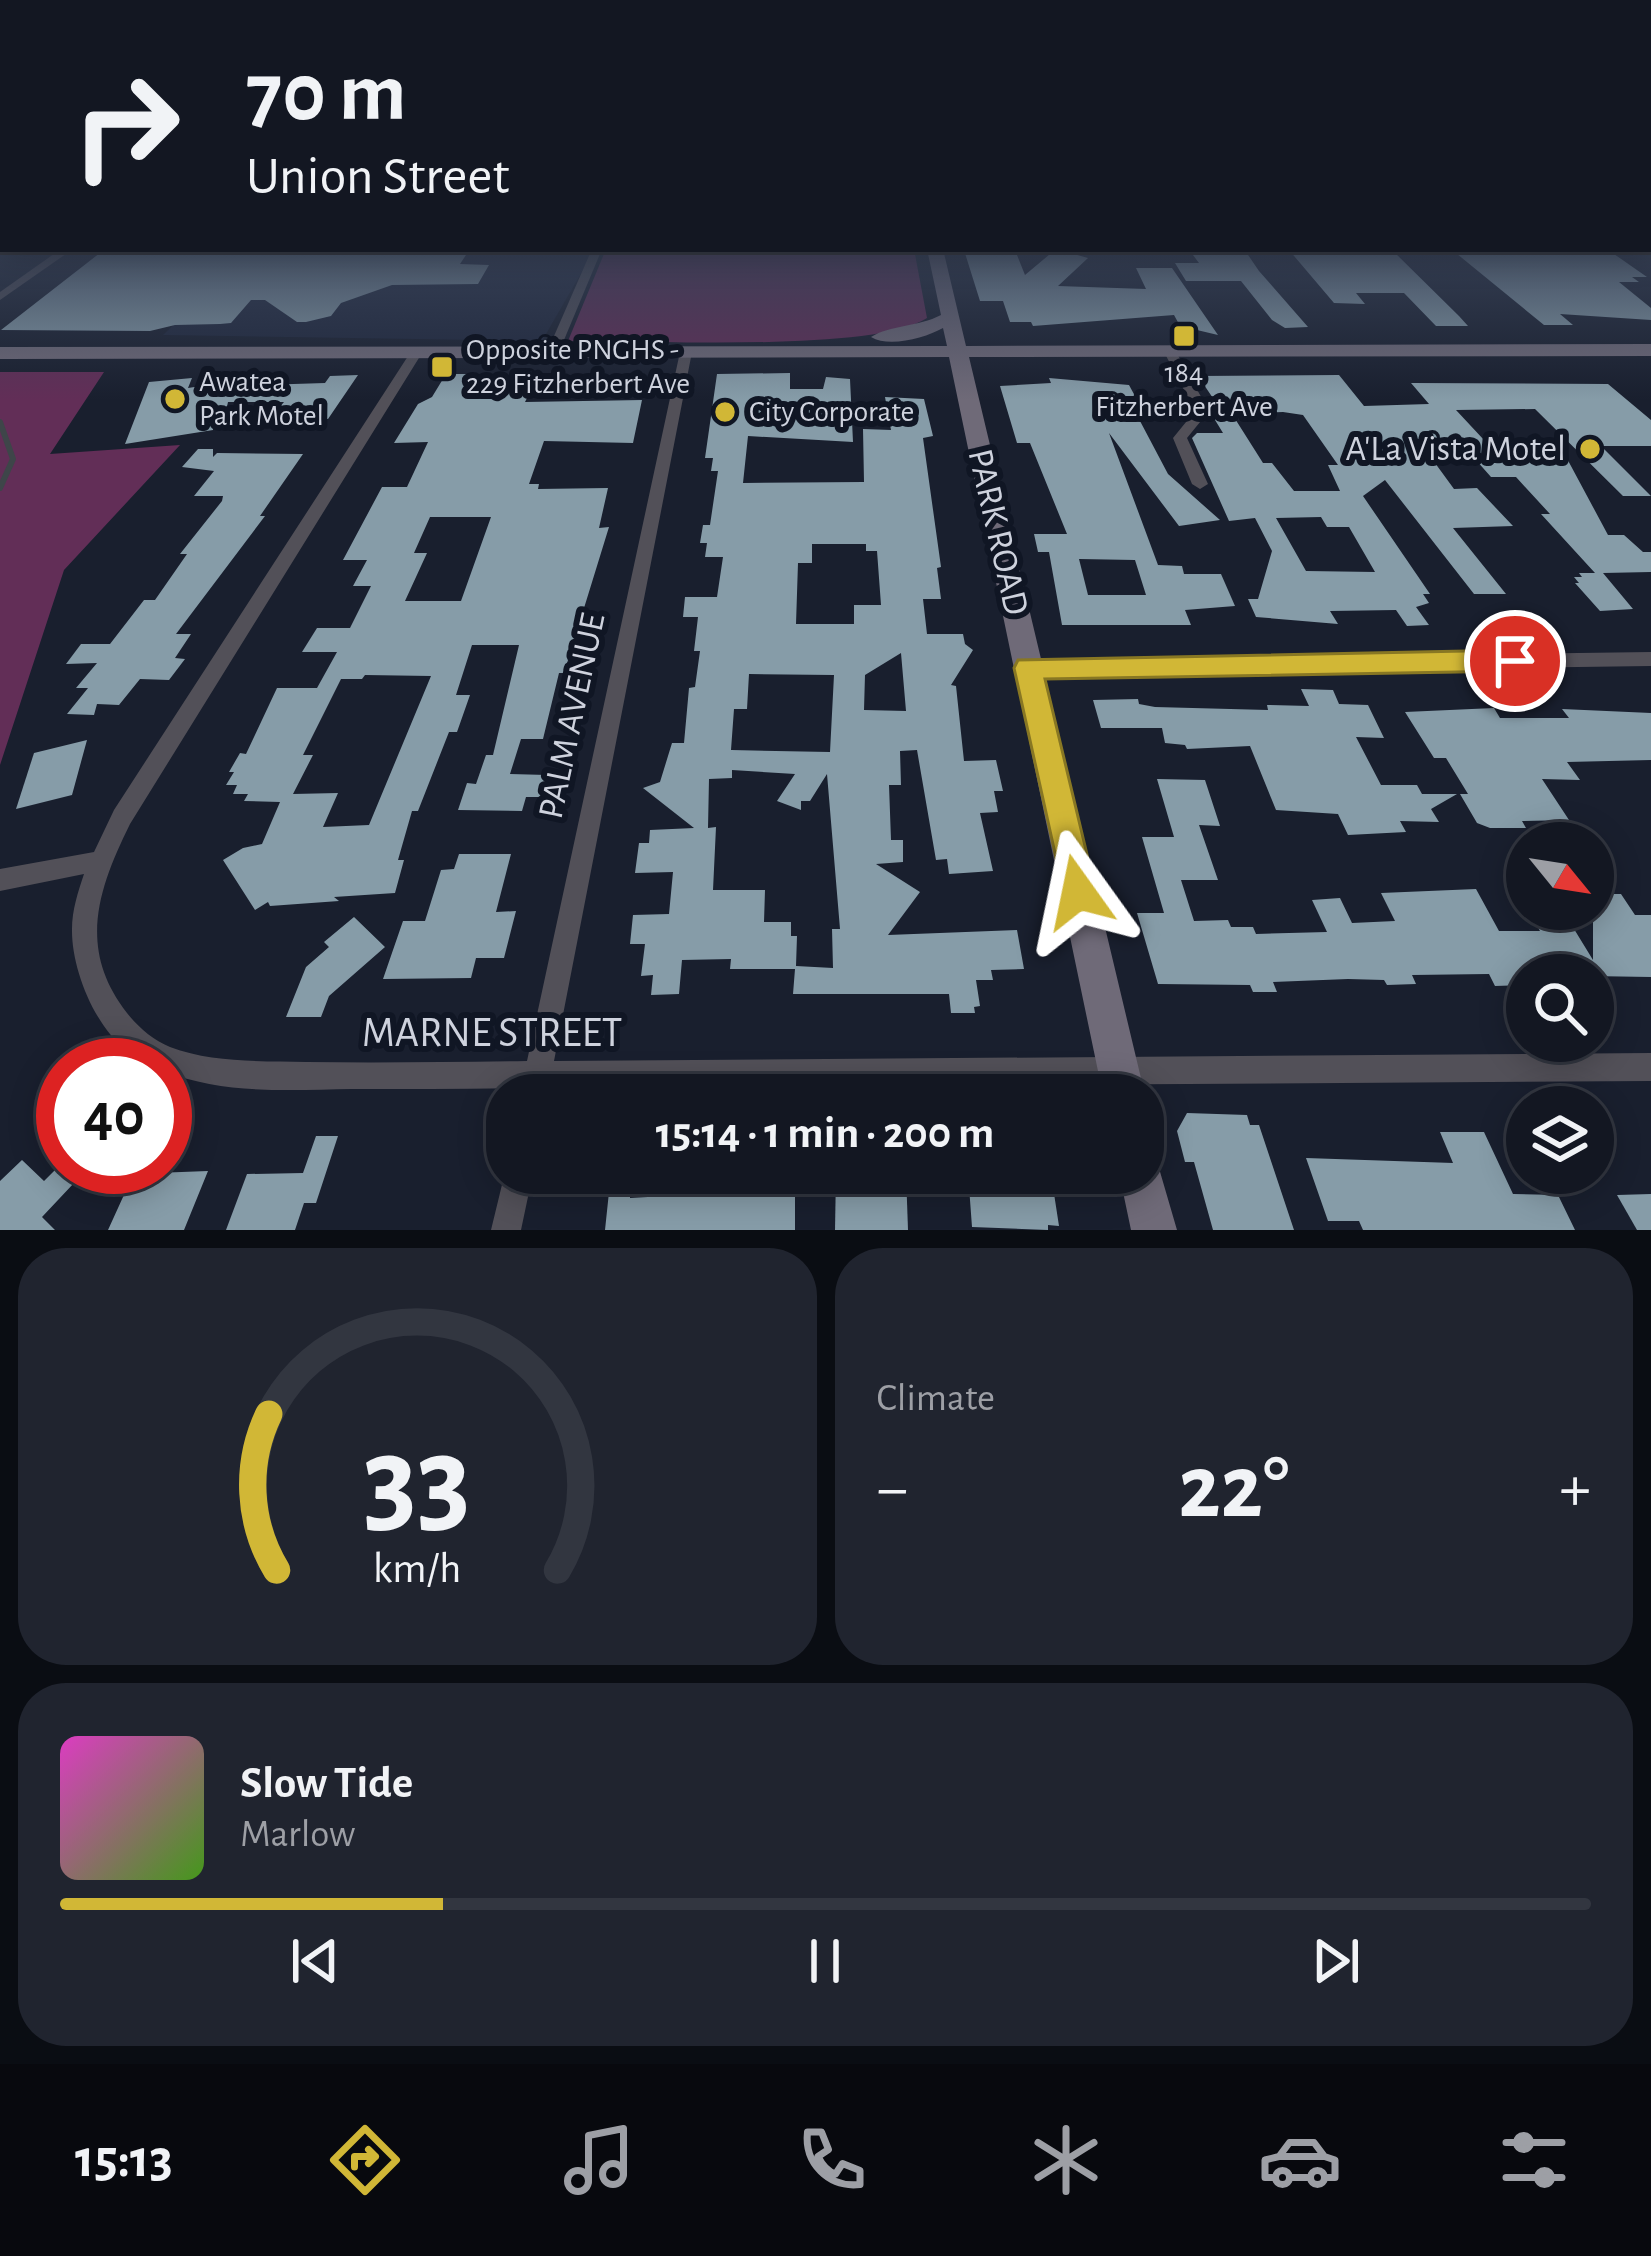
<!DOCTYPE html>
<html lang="en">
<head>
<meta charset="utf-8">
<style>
  :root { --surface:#131722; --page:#20242f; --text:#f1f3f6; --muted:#9d9fa5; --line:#323640; --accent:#d1b736 }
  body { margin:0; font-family:"Alegreya Sans",sans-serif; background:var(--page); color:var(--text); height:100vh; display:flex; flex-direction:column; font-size:45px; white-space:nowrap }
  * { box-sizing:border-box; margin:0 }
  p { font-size:39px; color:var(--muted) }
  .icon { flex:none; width:66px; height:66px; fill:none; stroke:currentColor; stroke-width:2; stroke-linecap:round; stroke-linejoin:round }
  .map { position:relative; height:1230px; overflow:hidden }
  .side { display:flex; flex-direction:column; gap:18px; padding:18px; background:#0a0d13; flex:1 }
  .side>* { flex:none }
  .hud { position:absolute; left:0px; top:0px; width:1653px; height:252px; box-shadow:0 6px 30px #0003,0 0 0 3px var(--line); background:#131722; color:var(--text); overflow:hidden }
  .needle { width:78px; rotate:120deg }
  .controls { position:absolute; left:1506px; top:822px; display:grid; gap:24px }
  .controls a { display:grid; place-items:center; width:108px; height:108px; border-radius:50%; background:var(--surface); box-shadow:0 6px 30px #0003,0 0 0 3px var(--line); font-size:60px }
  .speed { position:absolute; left:36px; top:1038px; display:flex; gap:24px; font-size:60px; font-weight:700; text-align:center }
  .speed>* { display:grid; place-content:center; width:156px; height:156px; border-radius:50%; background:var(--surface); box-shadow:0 6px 30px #0003,0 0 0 3px var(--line); line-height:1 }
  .speed .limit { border:18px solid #d22; background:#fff; color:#111 }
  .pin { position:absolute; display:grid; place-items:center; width:102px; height:102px; color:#fff; margin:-51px; border:6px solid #fff; border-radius:50%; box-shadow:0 3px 12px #0007 }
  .me { position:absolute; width:132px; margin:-66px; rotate:348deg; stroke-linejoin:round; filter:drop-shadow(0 0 9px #0008) }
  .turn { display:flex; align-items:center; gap:42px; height:252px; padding:0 48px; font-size:54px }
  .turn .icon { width:156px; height:156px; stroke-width:2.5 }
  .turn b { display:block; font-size:84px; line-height:102px }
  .big { font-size:90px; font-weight:700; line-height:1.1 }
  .side .widget { flex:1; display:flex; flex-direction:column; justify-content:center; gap:18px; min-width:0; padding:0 42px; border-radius:48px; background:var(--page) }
  .side .dial { align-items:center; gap:0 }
  .dial svg { height:312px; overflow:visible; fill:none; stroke:var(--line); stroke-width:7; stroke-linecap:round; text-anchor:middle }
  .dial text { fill:var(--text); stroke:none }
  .song { display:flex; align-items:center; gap:36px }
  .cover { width:144px; height:144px; border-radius:18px; background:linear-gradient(135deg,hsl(310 70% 55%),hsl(100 70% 35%)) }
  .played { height:12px; border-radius:6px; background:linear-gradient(90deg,var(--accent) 25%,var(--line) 25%) }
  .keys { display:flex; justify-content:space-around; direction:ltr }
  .heat { display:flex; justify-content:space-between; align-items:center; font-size:66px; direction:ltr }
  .side .tiles { flex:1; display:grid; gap:18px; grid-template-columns:1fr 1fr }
  .widget:last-child { grid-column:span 2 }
  .trip { position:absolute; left:486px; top:1074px; width:678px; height:120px; border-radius:48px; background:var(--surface); box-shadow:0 6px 30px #0003,0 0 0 3px var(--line); font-weight:700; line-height:120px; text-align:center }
  .tab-bar { display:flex; height:192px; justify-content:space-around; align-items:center; background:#08090e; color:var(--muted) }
  .tab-bar .icon { width:84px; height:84px }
  .tab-bar .on { color:var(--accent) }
  .tab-bar b { font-size:54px; color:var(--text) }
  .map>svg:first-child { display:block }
  .built { fill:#1f273c }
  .green { fill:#622e57 }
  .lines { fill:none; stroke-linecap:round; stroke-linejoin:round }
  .stream { stroke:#3e4549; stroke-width:6 }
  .building { fill:#869ca8; fill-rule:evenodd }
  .street { fill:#525058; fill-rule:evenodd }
  .secondary { fill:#6f6a78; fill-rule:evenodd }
  .route { fill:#d1b736; stroke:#887723; stroke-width:3 }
  .poi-dot { fill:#d1b736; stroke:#101624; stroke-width:4.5 }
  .labels { text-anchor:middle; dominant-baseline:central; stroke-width:12; stroke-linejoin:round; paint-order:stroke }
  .far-poi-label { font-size:30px; fill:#ced2dd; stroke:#101624; text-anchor:start }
  .poi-label { font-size:36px; fill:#ced2dd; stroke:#101624; text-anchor:end }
  .street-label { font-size:36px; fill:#ced2dd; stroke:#101624 }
  .near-street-label { font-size:42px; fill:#ced2dd; stroke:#101624 }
</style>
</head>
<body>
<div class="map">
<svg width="1651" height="1230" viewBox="0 0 1651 1230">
  <rect width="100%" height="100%" fill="#191f2e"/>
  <!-- built -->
  <polygon class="built" points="253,249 595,249 542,341 163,335"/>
  <!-- green -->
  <g class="green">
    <path d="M606 249H914L927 318C874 353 642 340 568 341Z"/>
    <polygon points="0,372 104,372 50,454 180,445 64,570 0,765"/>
  </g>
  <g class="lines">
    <!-- stream -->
    <polyline class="stream" points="0,422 13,459 0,488"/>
  </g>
  <!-- building -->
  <g class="building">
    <polygon points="105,249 160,253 249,249 250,255 270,249 470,249 460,264 489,265 478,284 392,285 341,303 331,316 306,322 297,322 265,300 251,300 231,323 220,324 175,325 150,331 1,330"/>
    <polygon points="1056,249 1088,258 1058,286 1146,289 1136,268 1172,268 1218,335 1180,326 1174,315 1033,326 1031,322 1010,322 1003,301 980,301 964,250 1015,250 1025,275"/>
    <polygon points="1244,249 1259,271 1308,327 1285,328 1272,320 1241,281 1186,281 1175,263 1199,263 1190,251"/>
    <polygon points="1391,249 1459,316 1468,326 1436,326 1404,293 1356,293 1365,304 1334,303 1289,250"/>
    <polygon points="1451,249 1614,254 1647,277 1632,277 1639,282 1619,282 1651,308 1651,320 1560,314 1573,325 1544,325"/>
    <path d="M790 373V389H823L826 377 850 379 853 442 748 436 743 483 864 482 863 429 891 430 885 397 924 399 933 436 923 438 941 567 937 568 941 599H923L927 634H963L965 644 973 650 951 685 956 686 964 761 996 760 1003 791H994L998 812 980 813 993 871 949 874 947 859 936 860 917 750 900 751 901 785H889L891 840H903V862L876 864 920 892 888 935 1017 930 1024 969 991 970 993 980H976L980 1006 974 1007 975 1013H951L949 994H793L795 969H730L731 959 682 960 679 994 651 995 653 975 641 976 645 944H630L633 915 669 914 673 872 635 873 639 843H649L650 830 694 828 643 788 660 782 672 743H684L689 688 695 687 700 651H694L698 617H683L685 597H717L723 557H705L707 543H700L703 525H710L718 471H711L713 458H705L717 374ZM812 544H866V551H877L881 605H854V624H796L798 563H812ZM901 653 906 711 864 710 865 675ZM749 674 834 675 830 752 731 750 734 709H747ZM732 770 795 774 777 801 801 810V801H810L827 774 840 929H832L833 968 796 966 797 936H791V922H764L765 890H713L716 827 708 828 709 779 732 778Z"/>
    <path d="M446 374H471L465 385 533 386 525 402 642 400 633 443 544 441 529 484H539L538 489 608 488 599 528 609 527 564 673H559L543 739H521L510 774 547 775 540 797H526L522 811 458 810 467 783 476 784 486 755H493L519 645H472L456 695H470L457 732H449L418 811H412L398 860H404L395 893 334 897 339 901 270 906 268 902 255 910 223 860 243 848 262 844 280 802 244 801 248 794H233L237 785H226L234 772H229L240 753 246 754 277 688H317L337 652H302L317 628H350L371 586H353L367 560H343L382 487H407L428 442 394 443 418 404 432 397ZM430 517H491L461 601H405L427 553H414ZM365 675 431 676 369 825 323 827 338 793 293 794 313 755H303L341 679H362Z"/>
    <polygon points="358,375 328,419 273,415 284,402 228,402 224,420 213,420 213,430 125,444 149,382 192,378 188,388 227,382 226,386 325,383 330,376"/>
    <path d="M1339 375 1364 406 1429 404 1411 383 1608 384 1651 420V446H1601L1651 496H1623L1535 409 1456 410 1498 455 1564 453 1608 535H1624L1643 552H1651V572L1603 573 1633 609 1600 611 1575 583H1579L1574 577H1582L1579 573H1595L1541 514H1550L1516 477H1491L1468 451 1427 452 1454 489 1477 488 1513 526 1453 528 1506 594H1474L1385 480 1363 496 1430 594H1423L1429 603 1416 607 1429 625 1407 626 1396 610 1330 611 1338 624 1256 617 1248 599H1258L1272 551 1255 518 1229 521 1192 438 1197 433H1223L1212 415 1223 413 1198 376ZM1283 412 1303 415 1338 465H1328L1340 491H1294L1272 463H1263L1232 414ZM1321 517 1327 527H1349L1375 572 1306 571 1276 518Z"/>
    <path d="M1049 378 1129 385 1142 409 1140 421 1168 474 1220 520 1179 526 1109 433 1158 565 1182 566 1184 574H1221L1235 606 1185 610 1191 625H1062L1049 552H1038L1034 534H1067L1030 443H1017L1000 386 1051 383ZM1079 559 1135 560 1146 595H1088Z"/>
    <polygon points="198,449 213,449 213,457 217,453 303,454 260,516 265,516 176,634 191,634 175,658 185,659 169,680 140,679 119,705 97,704 94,715 67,714 88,688 76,688 97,663 66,664 81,644 110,644 144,600 155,600 187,554 180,554 222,501 223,496 194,496 214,471 182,467"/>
    <polygon points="1301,689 1333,690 1339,704 1368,705 1384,738 1356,737 1381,785 1417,785 1422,794 1457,794 1431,809 1439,822 1400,821 1406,832 1348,835 1338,814 1276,810 1250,746 1187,749 1185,745 1165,743 1162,728 1101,728 1093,700 1138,699 1139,704 1155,707 1268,710 1267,705 1309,706"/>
    <polygon points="1494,708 1500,718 1569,718 1562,709 1651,713 1651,760 1567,762 1580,780 1542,779 1569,820 1522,821 1526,828 1490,828 1477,823 1460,794 1468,794 1446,758 1434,758 1405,712"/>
    <polygon points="87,740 72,795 16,809 34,753"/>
    <polygon points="1157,779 1205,780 1220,826 1199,825 1218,880 1181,880 1194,921 1228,920 1231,927 1253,927 1256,934 1327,932 1312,900 1340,898 1352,923 1395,921 1381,893 1476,889 1499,931 1540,931 1527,909 1563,911 1593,960 1593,894 1621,894 1635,915 1651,915 1651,977 1527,975 1527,985 1495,986 1489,974 1412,975 1416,984 1387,985 1384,980 1348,979 1273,982 1277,992 1253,992 1250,985 1158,984 1137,913 1164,913 1142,837 1174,837"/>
    <polygon points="459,854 511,854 496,912 516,911 504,958 476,958 471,978 383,979 403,921 425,921 441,870 454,869"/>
    <polygon points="354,917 385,947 329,996 321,1017 286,1017 306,967 329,947 324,942"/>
    <polygon points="1187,1113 1247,1115 1250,1125 1259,1125 1294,1230 1213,1230 1194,1162 1185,1162 1177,1131"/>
    <polygon points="1440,1132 1484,1132 1513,1194 1558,1195 1575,1230 1363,1230 1359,1221 1328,1221 1306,1158 1453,1163"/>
    <polygon points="316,1136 338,1136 316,1203 304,1203 295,1230 226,1230 247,1174 303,1173"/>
    <polygon points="22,1160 44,1181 58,1167 74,1183 42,1217 55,1230 0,1230 0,1181"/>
    <polygon points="208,1171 184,1230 108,1230 128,1186 149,1186 155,1173"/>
    <polygon points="611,1173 632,1173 630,1198 720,1193 721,1173 769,1173 769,1190 795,1189 795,1230 605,1230"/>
    <polygon points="836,1173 906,1173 908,1230 835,1230"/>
    <polygon points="968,1173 1041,1173 1043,1187 1053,1187 1059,1226 1048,1225 1048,1230 972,1227"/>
    <polygon points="1651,1194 1651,1230 1637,1230 1617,1195"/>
  </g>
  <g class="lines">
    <!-- street -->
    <g class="street">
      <polygon points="61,249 73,249 0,300 0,292"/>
      <polygon points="592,249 602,249 559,352 548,355 547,352"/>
      <polygon points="1169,346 1175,350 1209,411 1187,438 1208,484 1200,489 1192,484 1173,438 1195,411 1163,350"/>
      <path d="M686 348 692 352 554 1061 1651 1053V1081L549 1088 548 1095H520L522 1088C465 1089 408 1089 352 1089 291 1090 222 1095 165 1071V1065C109 1065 71 978 72 929 72 910 78 892 84 874L0 891V869L94 852 114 810 410 353 416 349 422 353 130 824C98 889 77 949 127 1013 138 1027 153 1040 170 1047 212 1063 262 1061 306 1062 380 1063 454 1062 527 1061L680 352Z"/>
      <polygon points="1651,652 1651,666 1028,675 1021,673 1018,668 1021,663 1028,661"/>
      <polygon points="507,1164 507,1173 533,1173 521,1230 491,1230"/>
    </g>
    <!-- secondary -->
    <g class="secondary">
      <polygon points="1650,228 1651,228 1651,236 1650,235"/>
      <path d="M927 249H943L966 346 1651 344V356L969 357 1145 1095 1143 1099V1095H1103L949 357 0 359V347L947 346 943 328C925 338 889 348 871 337 890 325 918 327 941 315Z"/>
      <polygon points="1143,1152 1156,1158 1177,1230 1131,1230 1119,1173 1143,1173"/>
    </g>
  </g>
  <!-- sky -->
  <linearGradient id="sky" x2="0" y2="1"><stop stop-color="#0e1119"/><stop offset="0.57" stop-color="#384257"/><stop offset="1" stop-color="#384257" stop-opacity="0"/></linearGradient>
  <rect width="1651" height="400" fill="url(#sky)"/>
  <!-- route -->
  <polygon class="route" points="1515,650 1529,661 1515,671 1045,679 1096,892 1091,903 1078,908 1066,903 1014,668 1018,660"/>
  <!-- markers -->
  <g class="poi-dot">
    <rect x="1172" y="324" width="24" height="24" rx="6"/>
    <rect x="430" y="355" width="24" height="24" rx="6"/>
    <circle cx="175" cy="399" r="12"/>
    <circle cx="725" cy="412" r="12"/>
    <circle cx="1590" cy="449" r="12"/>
  </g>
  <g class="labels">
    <!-- far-poi labels -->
    <g class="far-poi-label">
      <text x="466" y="350">Opposite PNGHS -<tspan x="466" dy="34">229 Fitzherbert Ave</tspan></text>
      <text x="1184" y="373" text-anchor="middle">184<tspan x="1184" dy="34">Fitzherbert Ave</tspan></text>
      <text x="199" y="382">Awatea<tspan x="199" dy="34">Park Motel</tspan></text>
      <text x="749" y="412">City Corporate</text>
    </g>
    <!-- poi labels -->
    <g class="poi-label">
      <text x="1566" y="449">A'La Vista Motel</text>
    </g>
    <!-- street labels -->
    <g class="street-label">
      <text transform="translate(998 532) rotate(77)">PARK ROAD</text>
      <text transform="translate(572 716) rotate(-78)">PALM AVENUE</text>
    </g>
    <!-- near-street labels -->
    <g class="near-street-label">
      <text x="492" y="1033">MARNE STREET</text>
    </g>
  </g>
</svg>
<div class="controls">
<a><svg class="needle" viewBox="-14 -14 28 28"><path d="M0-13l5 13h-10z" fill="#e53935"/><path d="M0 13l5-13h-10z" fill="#9d9fa5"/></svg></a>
<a><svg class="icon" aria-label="search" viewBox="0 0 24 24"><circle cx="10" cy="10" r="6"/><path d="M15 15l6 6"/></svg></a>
<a><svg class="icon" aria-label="layers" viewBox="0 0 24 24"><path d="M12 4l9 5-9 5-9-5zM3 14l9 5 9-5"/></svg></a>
</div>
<div class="speed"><div class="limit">40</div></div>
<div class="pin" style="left:1515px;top:661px;background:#d93025"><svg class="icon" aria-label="arrive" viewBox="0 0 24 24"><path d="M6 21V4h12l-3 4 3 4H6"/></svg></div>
<svg class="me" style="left:1078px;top:892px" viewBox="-20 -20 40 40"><path d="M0-17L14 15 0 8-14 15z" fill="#d1b736" stroke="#fff" stroke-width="4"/></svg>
<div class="trip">15:14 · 1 min · 200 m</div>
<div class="hud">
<div class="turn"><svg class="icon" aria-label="right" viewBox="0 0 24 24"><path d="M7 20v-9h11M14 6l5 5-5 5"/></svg><div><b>70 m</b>Union Street</div></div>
</div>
</div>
<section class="side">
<div class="tiles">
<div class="widget dial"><svg viewBox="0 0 100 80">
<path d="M14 69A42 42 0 1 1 86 69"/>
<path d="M14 69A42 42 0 0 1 12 29" stroke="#d1b736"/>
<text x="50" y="56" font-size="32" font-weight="700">33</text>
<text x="50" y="72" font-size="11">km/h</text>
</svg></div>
<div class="widget"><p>Climate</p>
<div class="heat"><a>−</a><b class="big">22°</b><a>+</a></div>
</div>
<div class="widget">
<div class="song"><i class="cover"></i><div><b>Slow Tide</b><p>Marlow</p></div></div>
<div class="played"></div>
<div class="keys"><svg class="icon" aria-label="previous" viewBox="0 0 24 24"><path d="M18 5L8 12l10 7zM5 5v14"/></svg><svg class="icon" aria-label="pause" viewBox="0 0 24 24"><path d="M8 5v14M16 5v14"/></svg><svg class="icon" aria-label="next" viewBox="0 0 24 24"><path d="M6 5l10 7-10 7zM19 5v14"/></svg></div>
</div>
</div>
</section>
<nav class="tab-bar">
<b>15:13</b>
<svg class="icon on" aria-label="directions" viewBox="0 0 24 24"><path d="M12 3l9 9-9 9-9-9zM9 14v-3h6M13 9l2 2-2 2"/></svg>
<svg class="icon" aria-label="music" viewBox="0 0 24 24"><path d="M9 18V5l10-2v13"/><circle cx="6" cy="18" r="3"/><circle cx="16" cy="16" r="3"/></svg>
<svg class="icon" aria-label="phone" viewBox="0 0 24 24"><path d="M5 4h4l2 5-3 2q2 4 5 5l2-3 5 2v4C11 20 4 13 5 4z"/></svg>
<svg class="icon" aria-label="climate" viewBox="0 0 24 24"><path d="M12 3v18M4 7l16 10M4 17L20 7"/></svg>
<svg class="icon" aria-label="car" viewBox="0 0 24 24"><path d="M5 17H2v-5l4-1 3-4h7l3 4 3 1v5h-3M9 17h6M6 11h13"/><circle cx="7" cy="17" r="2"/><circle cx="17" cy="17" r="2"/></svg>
<svg class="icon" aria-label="filters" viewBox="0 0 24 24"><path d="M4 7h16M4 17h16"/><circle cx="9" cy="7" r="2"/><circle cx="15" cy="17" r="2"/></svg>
</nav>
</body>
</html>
